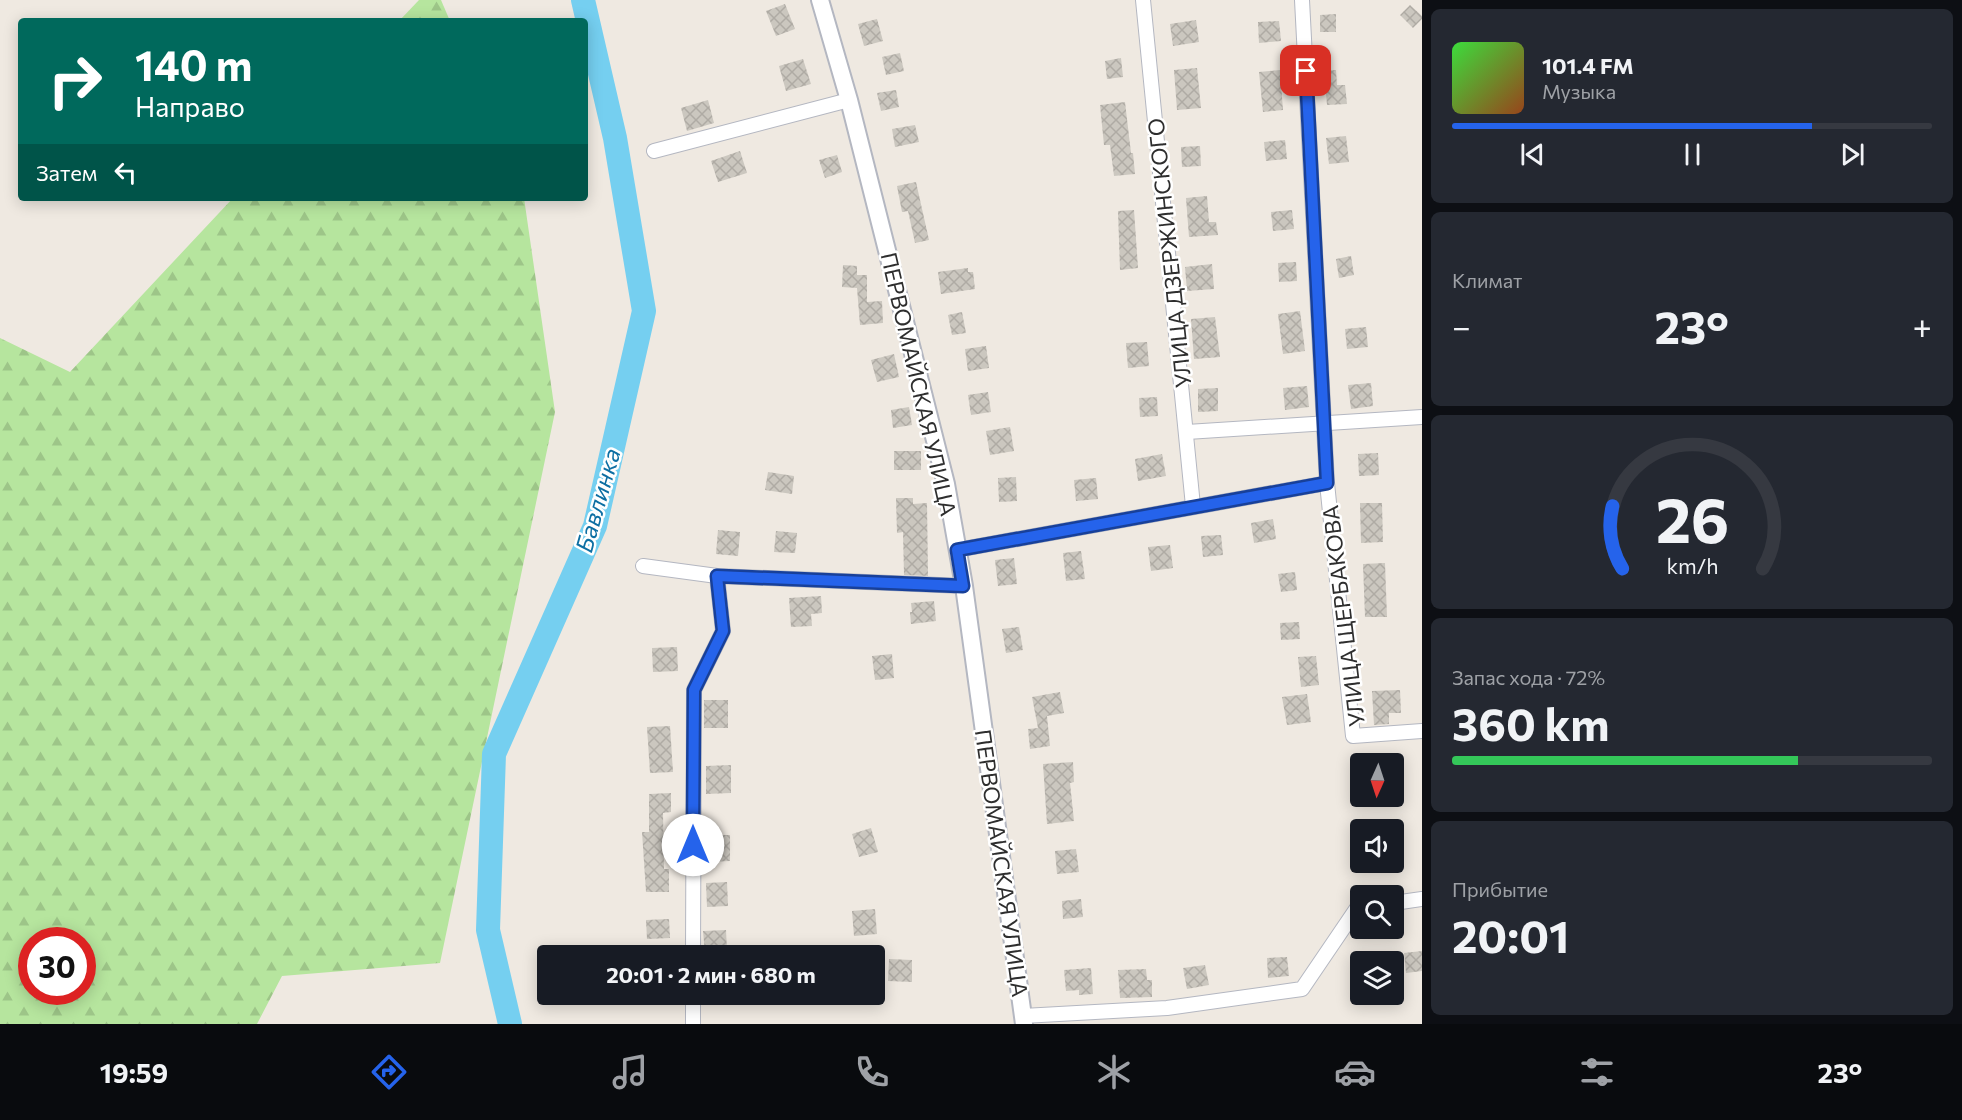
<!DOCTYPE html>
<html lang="ru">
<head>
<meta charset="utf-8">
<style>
  :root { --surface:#171b24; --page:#242831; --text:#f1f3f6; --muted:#9ea1a6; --line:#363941; --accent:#2563eb }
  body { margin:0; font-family:Commissioner,sans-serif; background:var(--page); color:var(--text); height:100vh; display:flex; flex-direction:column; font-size:22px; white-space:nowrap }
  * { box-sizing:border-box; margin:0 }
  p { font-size:20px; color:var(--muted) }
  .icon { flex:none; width:33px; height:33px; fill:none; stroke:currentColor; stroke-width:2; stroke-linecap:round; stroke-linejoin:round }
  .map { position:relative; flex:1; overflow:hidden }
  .drawer { display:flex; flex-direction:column; gap:9px; padding:9px; background:#0d0f14; width:540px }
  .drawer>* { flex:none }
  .guide { position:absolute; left:18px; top:18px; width:570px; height:183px; border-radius:6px; box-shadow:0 3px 15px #0003; background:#00695c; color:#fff; overflow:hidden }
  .needle { width:39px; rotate:183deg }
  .controls { position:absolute; left:1350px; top:753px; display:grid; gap:12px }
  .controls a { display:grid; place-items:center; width:54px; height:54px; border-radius:6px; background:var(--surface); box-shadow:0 3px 15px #0003; font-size:30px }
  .speed { position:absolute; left:18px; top:927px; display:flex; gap:12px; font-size:30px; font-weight:700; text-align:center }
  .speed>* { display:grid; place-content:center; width:78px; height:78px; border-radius:50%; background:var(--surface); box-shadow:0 3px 15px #0003; line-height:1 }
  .speed .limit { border:9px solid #d22; background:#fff; color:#111 }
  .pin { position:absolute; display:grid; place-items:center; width:51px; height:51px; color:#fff; margin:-26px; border-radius:12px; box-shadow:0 3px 9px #0006 }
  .me { position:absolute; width:66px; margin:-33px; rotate:0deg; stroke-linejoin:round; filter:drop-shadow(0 0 4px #0008) }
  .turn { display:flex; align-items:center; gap:21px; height:126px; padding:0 18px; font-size:27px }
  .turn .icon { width:78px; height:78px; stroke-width:2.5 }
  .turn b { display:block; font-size:42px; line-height:51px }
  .then { display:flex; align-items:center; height:57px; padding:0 18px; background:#0003; gap:12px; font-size:22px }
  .big { font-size:45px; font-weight:700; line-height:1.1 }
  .drawer .card { flex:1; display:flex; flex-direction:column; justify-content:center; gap:9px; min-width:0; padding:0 21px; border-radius:9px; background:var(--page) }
  .drawer .dial { align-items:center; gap:0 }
  .dial svg { height:156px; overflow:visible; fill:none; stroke:var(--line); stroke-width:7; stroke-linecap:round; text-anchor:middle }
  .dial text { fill:var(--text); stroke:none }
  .song { display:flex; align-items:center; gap:18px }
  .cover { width:72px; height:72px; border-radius:9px; background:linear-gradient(135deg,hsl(120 70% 55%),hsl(20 70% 35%)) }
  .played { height:6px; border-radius:3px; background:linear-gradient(90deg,var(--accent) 75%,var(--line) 75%) }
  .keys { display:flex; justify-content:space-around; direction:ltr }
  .heat { display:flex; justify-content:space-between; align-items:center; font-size:33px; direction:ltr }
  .charge { height:9px; border-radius:4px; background:linear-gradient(90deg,#34c759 72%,var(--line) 0) }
  .trip { position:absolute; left:537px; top:945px; width:348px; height:60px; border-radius:6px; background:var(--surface); box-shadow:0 3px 15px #0003; font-weight:700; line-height:60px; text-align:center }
  .tab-bar { display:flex; height:96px; justify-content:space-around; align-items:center; background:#090b0e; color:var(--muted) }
  .tab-bar .icon { width:42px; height:42px }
  .tab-bar .on { color:var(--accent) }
  .tab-bar b { font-size:27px; color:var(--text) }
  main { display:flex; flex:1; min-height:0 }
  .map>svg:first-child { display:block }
  .forest { fill:url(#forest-firs); fill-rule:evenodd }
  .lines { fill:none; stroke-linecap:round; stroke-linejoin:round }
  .river { stroke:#75cff0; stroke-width:24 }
  .building { fill:url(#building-cross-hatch) }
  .minor-casing { stroke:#b4b7c1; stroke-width:16 }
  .tertiary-casing { stroke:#b4b7c1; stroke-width:20 }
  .minor { stroke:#fff; stroke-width:14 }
  .tertiary { stroke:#fff; stroke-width:16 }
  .route-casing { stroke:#184099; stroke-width:15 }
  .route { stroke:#2563eb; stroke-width:10 }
  .labels { text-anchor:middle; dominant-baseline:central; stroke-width:5; stroke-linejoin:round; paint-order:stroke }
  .street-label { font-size:22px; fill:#2e2e2e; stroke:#fff }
  .water-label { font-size:24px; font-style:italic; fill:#0d6fa3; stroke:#fff }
</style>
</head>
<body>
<main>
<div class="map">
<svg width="1422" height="1024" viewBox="0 0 1422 1024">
  <defs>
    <pattern id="forest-firs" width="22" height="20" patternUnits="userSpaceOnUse" patternTransform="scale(1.5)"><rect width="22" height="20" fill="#b6e59e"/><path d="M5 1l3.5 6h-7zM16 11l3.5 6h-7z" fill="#9dc588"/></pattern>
    <pattern id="building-cross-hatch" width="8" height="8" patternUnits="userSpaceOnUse" patternTransform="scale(1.5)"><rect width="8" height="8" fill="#cbc7bf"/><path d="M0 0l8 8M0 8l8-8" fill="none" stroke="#afaba4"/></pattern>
  </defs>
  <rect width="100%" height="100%" fill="#efe9e1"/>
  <!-- forest -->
  <g class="forest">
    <polygon points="419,0 441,0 450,21 399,21"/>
    <path d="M233 198H524L555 412 440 963 282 976 257 1024H0V338L70 372ZM32 940H82V992H32Z"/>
  </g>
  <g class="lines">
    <!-- river -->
    <polyline class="river" points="510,1024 488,930 494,754 595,526 644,311 615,138 583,0"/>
  </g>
  <!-- building -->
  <g class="building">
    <polygon points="785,4 795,29 776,36 766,11"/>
    <polygon points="1410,5 1422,16 1422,19 1413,28 1400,15"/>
    <polygon points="1336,14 1336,32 1320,32 1320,15"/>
    <polygon points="877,19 883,41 864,46 858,24"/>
    <polygon points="1196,20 1199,42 1173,46 1170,24"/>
    <polygon points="1279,21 1281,41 1259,43 1258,22"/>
    <polygon points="900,53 904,71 886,75 882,57"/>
    <polygon points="1121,58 1123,77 1107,79 1105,61"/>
    <polygon points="803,59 811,84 786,91 779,66"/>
    <polygon points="1197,68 1201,108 1177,110 1174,70"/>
    <polygon points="1280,70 1283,110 1263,112 1259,72"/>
    <polygon points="1336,70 1337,85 1345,85 1347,104 1327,105 1324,71"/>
    <polygon points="896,90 899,107 881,111 877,93"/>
    <polygon points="708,100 714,123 687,131 681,108"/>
    <polygon points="1125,102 1131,153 1133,153 1135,174 1114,176 1110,145 1104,145 1100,105"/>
    <polygon points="915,125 919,142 895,147 892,129"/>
    <polygon points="1346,136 1349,162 1329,164 1326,138"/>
    <polygon points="1285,140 1287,159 1266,161 1264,142"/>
    <polygon points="1200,146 1201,166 1182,167 1181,147"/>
    <polygon points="740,151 747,173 718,182 711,161"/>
    <polygon points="837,155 842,172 825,178 819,160"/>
    <polygon points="916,182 929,240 915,243 908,211 902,212 897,186"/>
    <polygon points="1207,196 1209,222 1216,222 1218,235 1189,237 1186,198"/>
    <polygon points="1134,210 1138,268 1120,270 1118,211"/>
    <polygon points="1292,210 1294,229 1273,231 1271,212"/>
    <polygon points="1351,256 1354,275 1339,278 1336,259"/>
    <polygon points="1296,262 1297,281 1279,282 1278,263"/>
    <polygon points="1212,264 1214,289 1187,291 1185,267"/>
    <polygon points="843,265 857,266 857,275 867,275 867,302 882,301 883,323 860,325 857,288 842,287"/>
    <polygon points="968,268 968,272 973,272 975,289 941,294 938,272"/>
    <polygon points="1300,311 1305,351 1283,354 1278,314"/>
    <polygon points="962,312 966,333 952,335 948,315"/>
    <polygon points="1215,317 1220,357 1194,359 1191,319"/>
    <polygon points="1366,327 1368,347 1347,349 1345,329"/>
    <polygon points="1147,342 1149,366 1128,368 1126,343"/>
    <polygon points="986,346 989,368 968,371 965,349"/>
    <polygon points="894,354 899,377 877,382 871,360"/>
    <polygon points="1371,383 1373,406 1351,409 1348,385"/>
    <polygon points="1307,386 1309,407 1285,410 1283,388"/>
    <polygon points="1218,388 1218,411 1198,412 1198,389"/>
    <polygon points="988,392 991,412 971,415 968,395"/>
    <polygon points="1157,397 1158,416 1140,417 1139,398"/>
    <polygon points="909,407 912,425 893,428 891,410"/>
    <polygon points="1010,427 1014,451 990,455 986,431"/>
    <rect x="894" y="451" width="27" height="19"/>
    <polygon points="1378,453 1379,475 1359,476 1358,454"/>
    <polygon points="1162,454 1166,476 1138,481 1135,459"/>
    <polygon points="768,472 794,476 792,494 765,490"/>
    <polygon points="1016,477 1017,501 999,502 998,478"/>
    <polygon points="1096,478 1098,499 1076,501 1074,480"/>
    <polygon points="896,498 913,498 913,504 927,503 928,576 904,575 903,532 897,533"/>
    <polygon points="1360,503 1382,503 1383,542 1361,543"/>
    <polygon points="1273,519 1276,539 1254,543 1251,523"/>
    <polygon points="718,530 740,532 738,556 716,554"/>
    <polygon points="776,531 797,533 795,553 774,552"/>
    <polygon points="1221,535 1223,555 1203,557 1201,536"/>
    <polygon points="1170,545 1173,568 1151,571 1148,547"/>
    <polygon points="1081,551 1085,579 1066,581 1063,553"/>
    <polygon points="1014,558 1017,584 998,586 995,560"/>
    <polygon points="1385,563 1387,617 1365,617 1363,564"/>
    <polygon points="1295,572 1297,590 1281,592 1278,574"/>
    <polygon points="821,596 822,613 811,614 812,626 791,627 789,598"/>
    <polygon points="934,601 936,621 911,624 910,612 912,612 911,603"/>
    <polygon points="1299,622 1300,639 1281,640 1280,623"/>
    <polygon points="1019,627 1023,650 1006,653 1002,629"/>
    <polygon points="677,647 678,671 653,672 652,648"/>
    <polygon points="892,654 894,678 875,680 872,656"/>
    <polygon points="1316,656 1319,685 1301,687 1298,657"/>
    <polygon points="1400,690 1401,713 1389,713 1389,724 1374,725 1372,691"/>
    <polygon points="1060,692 1064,713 1047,716 1050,746 1030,749 1028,729 1038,728 1032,697"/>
    <polygon points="1307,694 1311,722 1287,725 1282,697"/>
    <rect x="704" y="700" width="24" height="28"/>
    <polygon points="670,726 673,772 650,773 647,727"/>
    <polygon points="1073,762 1074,782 1070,783 1074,821 1047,824 1043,764"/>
    <polygon points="731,765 731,793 706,794 706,766"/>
    <polygon points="671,793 671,812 663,813 664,869 669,869 669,892 646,892 642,832 649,832 649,794"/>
    <polygon points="871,828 878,852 859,857 852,834"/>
    <polygon points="709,835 730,835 730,861 710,862"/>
    <polygon points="1076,849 1079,872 1057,874 1055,851"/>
    <polygon points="727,882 728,906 707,907 706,883"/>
    <polygon points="1081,899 1083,917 1063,919 1062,901"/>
    <polygon points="875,909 877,934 854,936 852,911"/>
    <polygon points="669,919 670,938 647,939 646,920"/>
    <polygon points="726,930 727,951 705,953 703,931"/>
    <polygon points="1422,951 1422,971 1406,973 1404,953"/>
    <polygon points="1287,957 1289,976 1268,978 1267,958"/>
    <polygon points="889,959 912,960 912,982 888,981"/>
    <polygon points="1205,965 1209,985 1187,989 1183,968"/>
    <polygon points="1091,968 1093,994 1079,995 1079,990 1066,991 1064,970"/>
    <polygon points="1146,969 1147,980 1152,980 1152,997 1120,998 1118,970"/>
  </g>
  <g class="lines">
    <!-- minor casing -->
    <g class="minor-casing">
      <g id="minor">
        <polyline points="1143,0 1193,506"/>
        <polyline points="1302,0 1327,483 1353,736 1422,731"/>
        <polyline points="654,151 849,100"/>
        <polyline points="1187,432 1422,417"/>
        <polyline points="957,550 1327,483"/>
        <polyline points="643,566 717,576 964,586"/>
        <polyline points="1394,903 1422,899"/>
        <polyline points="693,956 694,690 723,631 717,576"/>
        <polyline points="1023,1016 1167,1008 1302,989 1357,908 1360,908"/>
        <polyline points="693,1024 693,994"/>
      </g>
    </g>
    <!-- tertiary casing -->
    <g class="tertiary-casing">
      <polyline id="tertiary" points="820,0 849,100 946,484 964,586 1024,1024"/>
    </g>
    <!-- minor -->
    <use href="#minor" class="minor"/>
    <!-- tertiary -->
    <use href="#tertiary" class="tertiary"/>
  </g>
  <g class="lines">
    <!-- route casing -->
    <g class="route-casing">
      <polyline id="route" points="693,845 694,690 723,631 717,576 963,586 957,550 1327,483 1306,71"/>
    </g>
    <!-- route -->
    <use href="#route" class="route"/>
  </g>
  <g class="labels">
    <!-- street labels -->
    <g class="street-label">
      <text transform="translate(1169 253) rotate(-96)">УЛИЦА ДЗЕРЖИНСКОГО</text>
      <text transform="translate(919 384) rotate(77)">ПЕРВОМАЙСКАЯ УЛИЦА</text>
      <text transform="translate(1343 616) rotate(-97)">УЛИЦА ЩЕРБАКОВА</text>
      <text transform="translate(1002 863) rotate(82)">ПЕРВОМАЙСКАЯ УЛИЦА</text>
    </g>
    <!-- water labels -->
    <g class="water-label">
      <text transform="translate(597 500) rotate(-74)">Бавлинка</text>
    </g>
  </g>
</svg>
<div class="controls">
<a><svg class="needle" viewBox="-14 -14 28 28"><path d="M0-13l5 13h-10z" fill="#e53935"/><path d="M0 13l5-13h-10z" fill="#9ea1a6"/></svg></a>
<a><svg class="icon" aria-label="sound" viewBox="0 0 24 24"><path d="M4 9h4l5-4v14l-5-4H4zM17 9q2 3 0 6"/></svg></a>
<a><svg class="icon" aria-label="search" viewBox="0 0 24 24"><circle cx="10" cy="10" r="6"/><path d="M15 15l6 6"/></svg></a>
<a><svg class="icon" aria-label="layers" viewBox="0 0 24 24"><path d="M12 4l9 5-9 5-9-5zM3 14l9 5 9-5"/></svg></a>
</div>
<div class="speed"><div class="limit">30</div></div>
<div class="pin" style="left:1306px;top:71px;background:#d93025"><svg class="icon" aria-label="arrive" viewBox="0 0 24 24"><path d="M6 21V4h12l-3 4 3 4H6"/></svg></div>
<svg class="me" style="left:693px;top:845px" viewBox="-20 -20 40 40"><circle r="19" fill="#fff"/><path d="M0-13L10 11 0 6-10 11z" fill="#2563eb"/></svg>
<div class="trip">20:01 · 2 мин · 680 m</div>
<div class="guide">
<div class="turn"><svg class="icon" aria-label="right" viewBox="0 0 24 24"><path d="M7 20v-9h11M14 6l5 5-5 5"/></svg><div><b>140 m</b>Направо</div></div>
<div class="then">Затем<svg class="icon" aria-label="left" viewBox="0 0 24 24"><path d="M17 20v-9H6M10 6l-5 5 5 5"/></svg></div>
</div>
</div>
<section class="drawer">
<div class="card">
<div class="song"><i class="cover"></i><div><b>101.4 FM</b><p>Музыка</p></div></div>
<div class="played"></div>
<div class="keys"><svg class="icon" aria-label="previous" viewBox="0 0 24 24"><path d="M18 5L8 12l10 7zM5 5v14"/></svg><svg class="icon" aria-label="pause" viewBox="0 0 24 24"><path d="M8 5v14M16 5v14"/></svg><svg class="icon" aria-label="next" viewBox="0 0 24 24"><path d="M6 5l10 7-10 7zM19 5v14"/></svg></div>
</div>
<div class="card"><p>Климат</p>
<div class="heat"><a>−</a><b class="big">23°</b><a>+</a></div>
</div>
<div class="card dial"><svg viewBox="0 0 100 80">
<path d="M14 69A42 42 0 1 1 86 69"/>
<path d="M14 69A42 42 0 0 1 9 37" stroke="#2563eb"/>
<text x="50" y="56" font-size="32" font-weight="700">26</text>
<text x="50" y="72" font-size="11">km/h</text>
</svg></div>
<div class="card"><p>Запас хода · 72%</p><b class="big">360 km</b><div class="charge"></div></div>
<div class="card"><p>Прибытие</p><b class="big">20:01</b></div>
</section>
</main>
<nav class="tab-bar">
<b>19:59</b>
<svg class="icon on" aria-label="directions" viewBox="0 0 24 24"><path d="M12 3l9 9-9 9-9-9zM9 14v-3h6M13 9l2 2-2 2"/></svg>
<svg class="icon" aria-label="music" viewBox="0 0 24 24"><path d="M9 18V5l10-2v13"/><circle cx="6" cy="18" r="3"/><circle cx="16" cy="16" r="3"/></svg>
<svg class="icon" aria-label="phone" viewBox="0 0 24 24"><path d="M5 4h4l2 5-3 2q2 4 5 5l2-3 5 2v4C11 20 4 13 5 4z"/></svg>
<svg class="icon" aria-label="climate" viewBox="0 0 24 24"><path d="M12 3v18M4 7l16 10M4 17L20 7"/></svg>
<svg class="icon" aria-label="car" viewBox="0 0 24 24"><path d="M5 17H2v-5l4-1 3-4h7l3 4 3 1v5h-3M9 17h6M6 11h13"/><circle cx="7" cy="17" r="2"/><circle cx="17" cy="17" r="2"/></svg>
<svg class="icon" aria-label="filters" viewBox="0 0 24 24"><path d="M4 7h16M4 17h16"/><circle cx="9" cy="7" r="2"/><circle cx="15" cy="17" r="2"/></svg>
<b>23°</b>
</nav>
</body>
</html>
